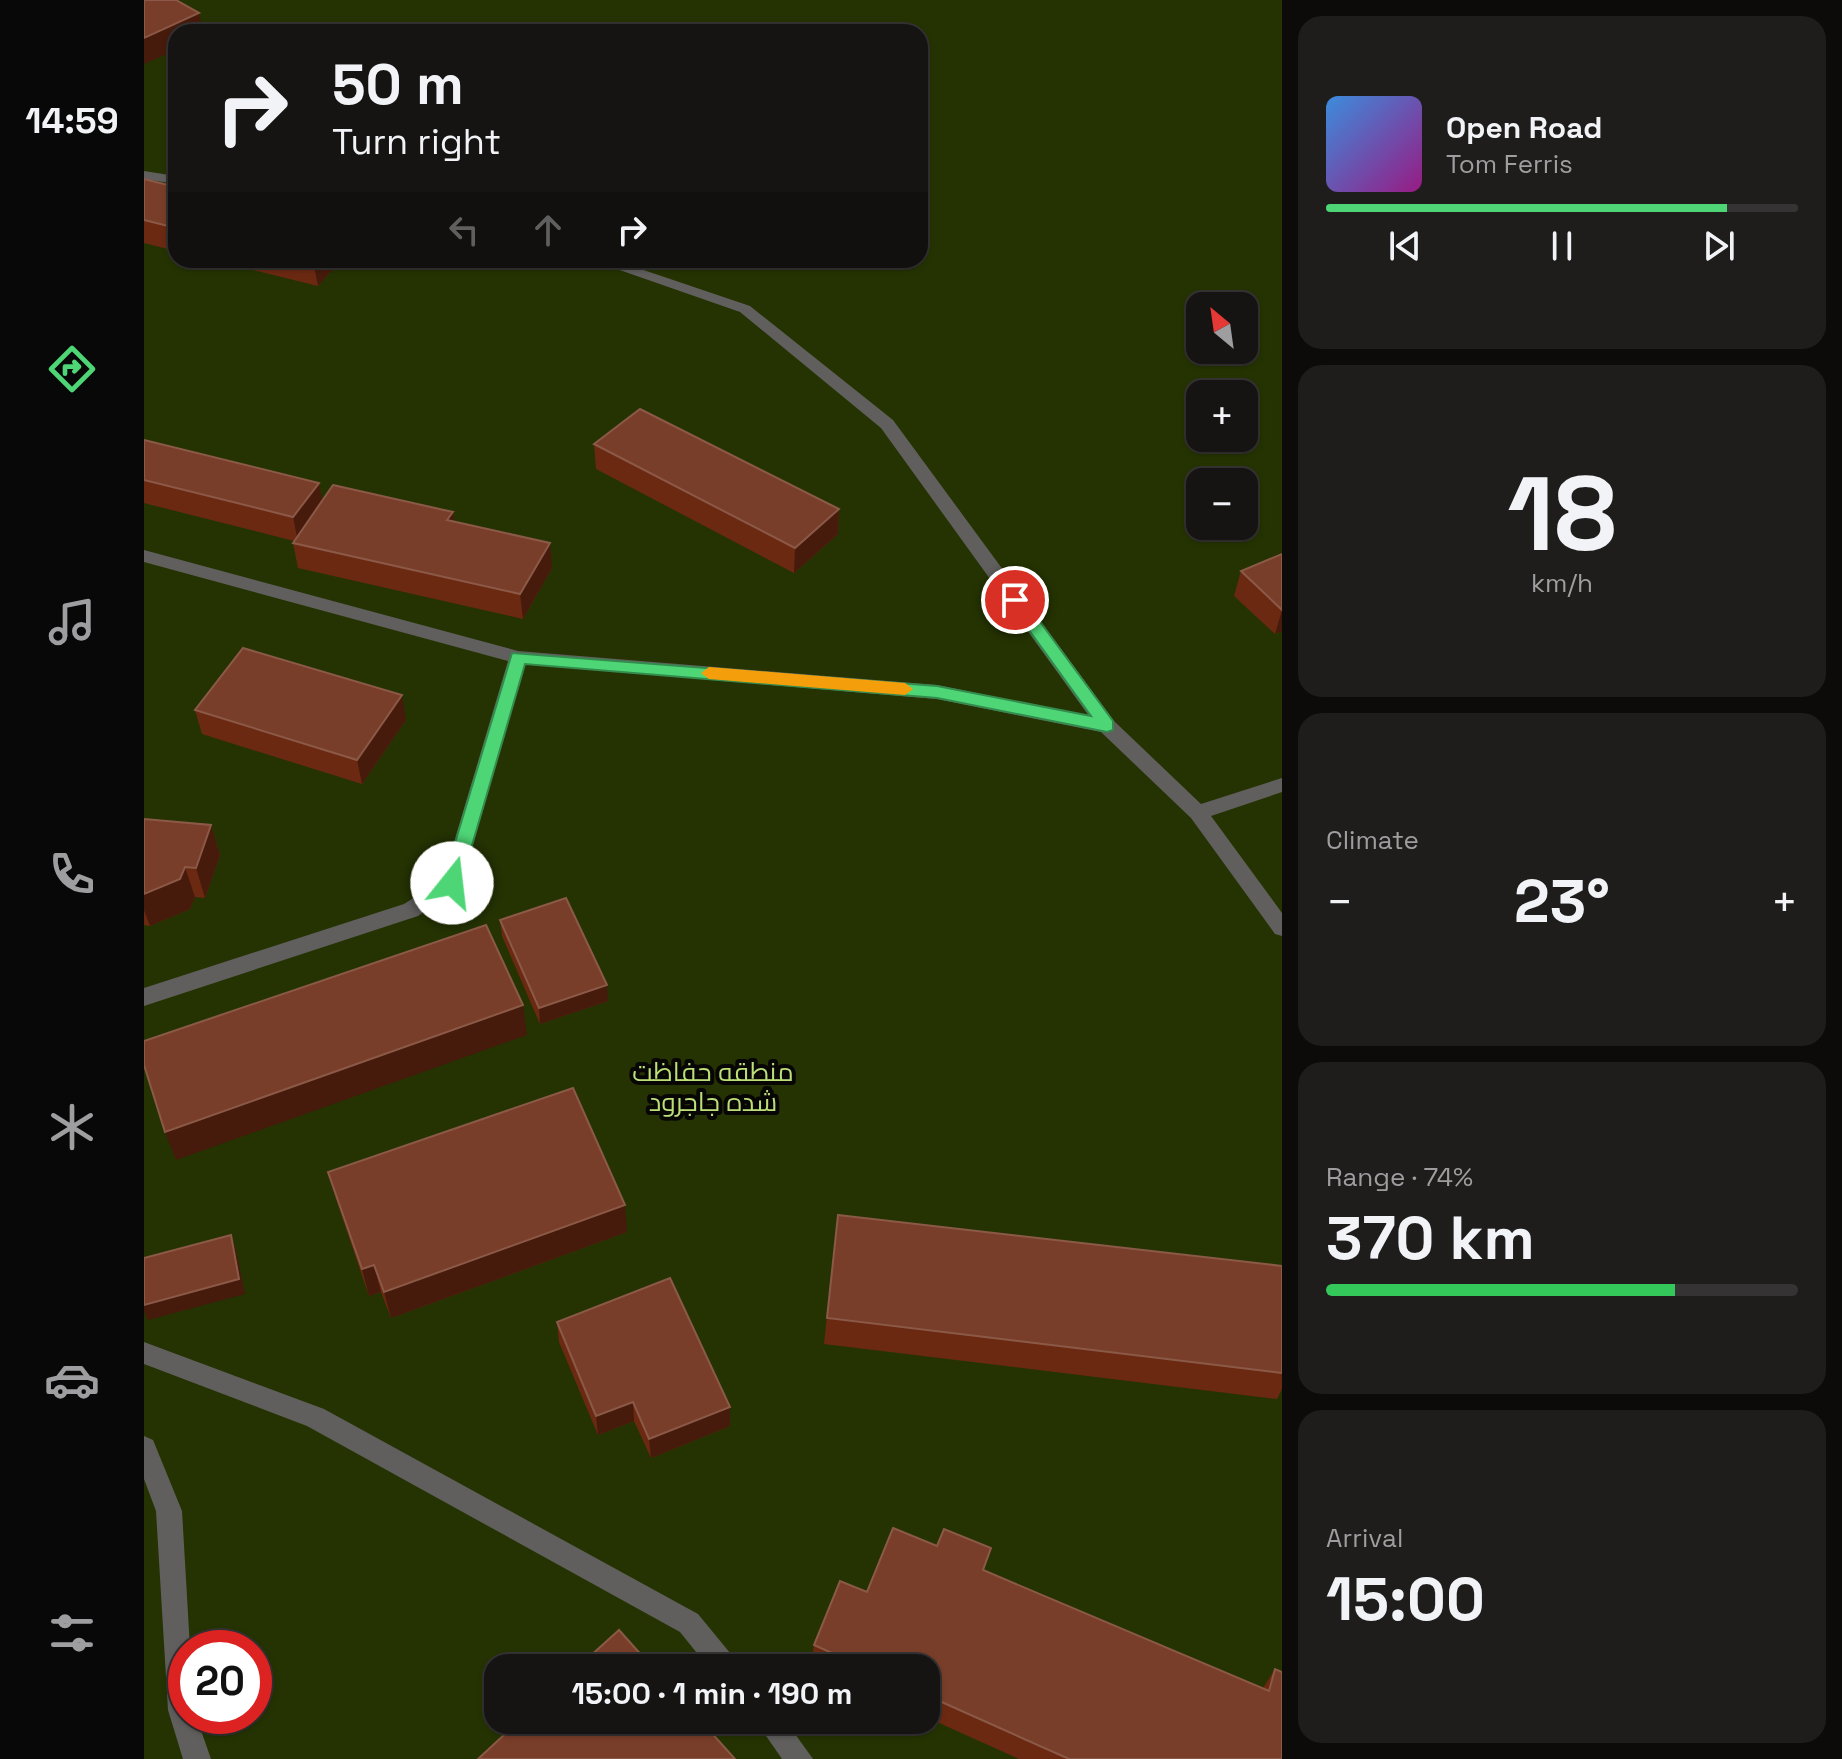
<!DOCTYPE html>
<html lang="en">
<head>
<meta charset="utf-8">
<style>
  :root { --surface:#161413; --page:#1f1d1c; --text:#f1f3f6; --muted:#9e9ea0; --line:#353333; --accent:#4ed676 }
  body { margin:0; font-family:"Space Grotesk",Cairo,sans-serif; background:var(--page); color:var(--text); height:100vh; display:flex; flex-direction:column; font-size:30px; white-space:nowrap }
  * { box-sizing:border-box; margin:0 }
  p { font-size:26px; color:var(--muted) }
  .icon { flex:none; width:44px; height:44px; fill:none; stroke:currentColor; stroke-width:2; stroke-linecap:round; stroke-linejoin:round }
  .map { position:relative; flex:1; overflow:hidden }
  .panel { display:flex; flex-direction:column; gap:16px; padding:16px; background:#0c0b0a; width:560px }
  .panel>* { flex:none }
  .top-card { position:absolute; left:24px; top:24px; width:760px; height:244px; border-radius:24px; box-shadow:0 2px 6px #0004,0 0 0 2px var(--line); background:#161413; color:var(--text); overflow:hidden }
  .needle { width:52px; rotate:331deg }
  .buttons { position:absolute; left:1042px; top:292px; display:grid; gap:16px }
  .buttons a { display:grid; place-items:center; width:72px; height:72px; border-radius:16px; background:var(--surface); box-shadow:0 2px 6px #0004,0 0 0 2px var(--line); font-size:40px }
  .speed { position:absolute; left:24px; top:1630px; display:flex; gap:16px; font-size:40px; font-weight:700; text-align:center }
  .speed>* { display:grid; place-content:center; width:104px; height:104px; border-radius:50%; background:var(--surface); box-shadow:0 2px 6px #0004,0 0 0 2px var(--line); line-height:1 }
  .speed .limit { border:12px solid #d22; background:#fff; color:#111 }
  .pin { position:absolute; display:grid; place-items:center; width:68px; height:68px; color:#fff; margin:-34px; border:4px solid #fff; border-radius:50%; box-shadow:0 2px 8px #0007 }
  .me { position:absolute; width:88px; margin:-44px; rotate:16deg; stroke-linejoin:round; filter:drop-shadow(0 0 6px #0008) }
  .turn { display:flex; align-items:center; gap:28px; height:168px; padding:0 32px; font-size:36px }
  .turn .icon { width:104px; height:104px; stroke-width:2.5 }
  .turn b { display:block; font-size:56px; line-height:68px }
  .lanes { display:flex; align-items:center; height:76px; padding:0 32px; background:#0003; justify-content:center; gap:40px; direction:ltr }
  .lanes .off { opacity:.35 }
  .big { font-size:60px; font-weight:700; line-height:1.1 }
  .panel .widget { flex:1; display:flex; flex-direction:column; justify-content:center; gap:12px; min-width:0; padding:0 28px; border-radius:24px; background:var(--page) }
  .panel .dial { align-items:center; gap:0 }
  .dial b { font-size:104px; line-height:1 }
  .song { display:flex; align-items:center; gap:24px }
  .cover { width:96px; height:96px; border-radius:12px; background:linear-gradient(135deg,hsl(210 70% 55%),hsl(310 70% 35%)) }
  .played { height:8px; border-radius:4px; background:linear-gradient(90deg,var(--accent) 85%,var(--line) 85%) }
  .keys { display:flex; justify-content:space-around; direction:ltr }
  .heat { display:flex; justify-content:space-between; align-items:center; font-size:44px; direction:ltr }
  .charge { height:12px; border-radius:6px; background:linear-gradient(90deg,#34c759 74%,var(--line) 0) }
  .trip { position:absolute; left:340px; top:1654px; width:456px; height:80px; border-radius:24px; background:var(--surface); box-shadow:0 2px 6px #0004,0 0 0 2px var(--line); font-weight:700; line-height:80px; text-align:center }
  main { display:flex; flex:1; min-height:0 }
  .tabs { display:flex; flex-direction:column; width:144px; justify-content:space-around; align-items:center; background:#090808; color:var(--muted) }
  .tabs .icon { width:56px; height:56px }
  .tabs .current { color:var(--accent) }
  .tabs b { font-size:36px; color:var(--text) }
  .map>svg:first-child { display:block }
  .green { fill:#253302; fill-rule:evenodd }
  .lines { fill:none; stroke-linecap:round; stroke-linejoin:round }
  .lane { fill:#605f5e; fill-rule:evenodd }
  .wall { fill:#6c2912 }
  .shaded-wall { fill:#461b0b }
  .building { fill:#793e29; stroke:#8b5947; stroke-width:2 }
  .route { fill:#4ed676; stroke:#338b4d; stroke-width:2 }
  .slow { fill:#f59e0b }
  .labels { text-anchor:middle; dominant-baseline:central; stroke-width:8; stroke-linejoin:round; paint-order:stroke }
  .park-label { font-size:26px; fill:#bcdf77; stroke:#070605 }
</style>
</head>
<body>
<main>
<nav class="tabs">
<b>14:59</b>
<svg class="icon current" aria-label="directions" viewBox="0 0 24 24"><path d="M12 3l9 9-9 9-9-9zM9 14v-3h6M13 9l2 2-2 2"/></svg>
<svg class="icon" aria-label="music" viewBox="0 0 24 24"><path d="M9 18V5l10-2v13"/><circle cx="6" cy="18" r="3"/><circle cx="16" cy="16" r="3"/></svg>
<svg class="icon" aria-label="phone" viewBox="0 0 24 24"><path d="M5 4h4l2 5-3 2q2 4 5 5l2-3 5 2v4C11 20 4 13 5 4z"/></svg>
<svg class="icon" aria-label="climate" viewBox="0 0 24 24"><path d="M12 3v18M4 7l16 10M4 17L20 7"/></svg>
<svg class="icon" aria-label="car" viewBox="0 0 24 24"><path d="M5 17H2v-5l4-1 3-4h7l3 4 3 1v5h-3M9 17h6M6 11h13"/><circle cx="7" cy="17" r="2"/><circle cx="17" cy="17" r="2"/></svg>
<svg class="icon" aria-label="filters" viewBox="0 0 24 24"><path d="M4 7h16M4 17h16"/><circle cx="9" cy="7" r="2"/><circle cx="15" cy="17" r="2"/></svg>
</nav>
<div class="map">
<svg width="1138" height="1759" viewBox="0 0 1138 1759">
  <rect width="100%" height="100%" fill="#1d1a19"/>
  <!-- green -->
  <path class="green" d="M0 0H1138V1759H0ZM32 32H776V260H32ZM1056 306H1100V350H1056ZM1056 394H1100V438H1056ZM1056 482H1100V526H1056ZM42 1648H110V1716H42ZM354 1668H782V1720H354Z"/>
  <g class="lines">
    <!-- lane -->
    <g class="lane">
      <polygon points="0,171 32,176 32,184 0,179"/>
      <polygon points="447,260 470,260 606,306 749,420 970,721 1057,804 1138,778 1138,792 1067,816 1138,913 1138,936 1131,934 1047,818 957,732 793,699 381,664 315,889 274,916 0,1006 0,988 260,904 299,879 364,661 0,562 0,550 374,651 793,685 945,716 737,428 596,312"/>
      <polygon points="0,1342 180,1409 554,1614 591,1659 595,1668 565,1668 536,1632 163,1426 0,1364"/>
      <polygon points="0,1436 9,1440 38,1511 46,1648 42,1648 42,1716 52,1716 67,1759 39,1759 24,1710 12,1511 0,1479"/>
      <polygon points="611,1720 641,1720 669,1759 638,1759"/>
    </g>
  </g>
  <!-- wall -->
  <g class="wall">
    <polygon points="0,179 32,187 32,251 0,243"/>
    <polygon points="68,260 197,260 174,286"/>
    <polygon points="0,440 175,483 178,500 309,512 310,522 408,568 379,619 154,568 149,543 150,541 0,503"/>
    <polygon points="450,444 695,509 694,534 650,573 452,469"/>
    <polygon points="1138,554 1138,631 1131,634 1090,596 1097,571"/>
    <polygon points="51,710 262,720 218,784 58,734"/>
    <polygon points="0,819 67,825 76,855 61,898 51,897 46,909 6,926 0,925"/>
    <polygon points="356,920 464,1001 396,1024 358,936"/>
    <polygon points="184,1172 483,1232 247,1318 237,1292 225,1296 192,1199"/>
    <polygon points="694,1215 1138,1266 1138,1389 1133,1399 680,1344"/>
    <polygon points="413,1322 586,1426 507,1458 490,1421 454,1435 415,1342"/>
    <polygon points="840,1570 1119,1688 1131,1669 1138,1759 875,1759 782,1717 782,1668 673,1668 667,1666 670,1645"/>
  </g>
  <!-- shaded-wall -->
  <g class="shaded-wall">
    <polygon points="55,13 59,32 32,32 32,50 0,64 0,38"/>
    <polygon points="170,260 197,260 174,286 169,261"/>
    <polygon points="175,483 180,508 154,542 149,517"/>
    <polygon points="695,509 694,534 650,573 651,548"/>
    <polygon points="309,512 312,537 303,520"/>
    <polygon points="406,543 408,568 379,619 376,594"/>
    <polygon points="1138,610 1138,631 1131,634"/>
    <polygon points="258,695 262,720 218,784 213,760"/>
    <polygon points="67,825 76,855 61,898 52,868"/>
    <polygon points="41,867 51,897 46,909 6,926 0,910 0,894"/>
    <polygon points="463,985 464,1001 396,1024 395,1008"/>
    <polygon points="379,1005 383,1035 32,1160 21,1132"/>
    <polygon points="481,1205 483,1232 247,1318 240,1292"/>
    <polygon points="87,1235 92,1250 101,1294 4,1320 0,1311 0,1305"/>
    <polygon points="230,1265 237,1292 225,1296 218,1269"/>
    <polygon points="489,1402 490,1421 454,1435 452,1416"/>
    <polygon points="586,1407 586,1426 507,1458 505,1439"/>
  </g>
  <!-- building -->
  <g class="building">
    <polygon points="0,0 32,0 55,13 0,38"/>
    <polygon points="209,23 250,32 199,32"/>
    <polygon points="0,179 32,187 32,228 0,220"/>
    <polygon points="496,409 695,509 651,548 450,444"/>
    <polygon points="0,440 175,483 149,517 0,480"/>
    <polygon points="189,485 309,512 303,520 406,543 376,594 149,543"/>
    <polygon points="1138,554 1138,610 1097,571"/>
    <polygon points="99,648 258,695 213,760 51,710"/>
    <polygon points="0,819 67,825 52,868 41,867 36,879 0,894"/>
    <polygon points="422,898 463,985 395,1008 356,920"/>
    <polygon points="342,925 379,1005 21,1132 0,1065 0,1041"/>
    <polygon points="429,1088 481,1205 240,1292 230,1265 218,1269 184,1172"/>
    <polygon points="694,1215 1138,1266 1138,1373 683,1318"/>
    <polygon points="87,1235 95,1279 0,1305 0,1258"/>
    <polygon points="526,1278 586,1407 505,1439 489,1402 452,1416 413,1322"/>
    <polygon points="749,1528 793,1546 800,1529 847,1548 839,1570 1125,1691 1131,1669 1138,1672 1138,1759 925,1759 782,1695 782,1668 721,1668 670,1645 696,1581 723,1592"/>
    <polygon points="475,1630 509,1668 433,1668"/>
    <polygon points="376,1720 556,1720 591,1759 334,1759"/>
  </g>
  <!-- route -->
  <polygon class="route" points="871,595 877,596 969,721 969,730 963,732 793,698 381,664 317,883 308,890 299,883 368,653 793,686 947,716 866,604 866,596"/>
  <!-- slow -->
  <polygon class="slow" points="565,667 761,683 769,689 761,695 565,679 557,673"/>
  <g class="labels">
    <!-- park labels -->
    <g class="park-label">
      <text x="569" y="1072">منطقه حفاظت<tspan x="569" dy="30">شده جاجرود</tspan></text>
    </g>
  </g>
</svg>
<div class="buttons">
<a><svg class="needle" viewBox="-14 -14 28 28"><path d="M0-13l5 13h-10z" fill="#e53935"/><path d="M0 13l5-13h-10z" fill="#9e9ea0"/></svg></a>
<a>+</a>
<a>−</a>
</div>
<div class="speed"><div class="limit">20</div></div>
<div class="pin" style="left:871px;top:600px;background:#d93025"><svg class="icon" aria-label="arrive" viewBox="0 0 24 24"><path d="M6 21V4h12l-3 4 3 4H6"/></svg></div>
<svg class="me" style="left:308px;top:883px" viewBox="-20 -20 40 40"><circle r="19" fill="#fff"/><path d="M0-13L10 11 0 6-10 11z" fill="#4ed676"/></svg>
<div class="trip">15:00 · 1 min · 190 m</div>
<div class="top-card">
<div class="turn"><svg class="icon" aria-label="right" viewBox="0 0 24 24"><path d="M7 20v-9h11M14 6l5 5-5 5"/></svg><div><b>50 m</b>Turn right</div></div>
<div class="lanes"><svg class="icon off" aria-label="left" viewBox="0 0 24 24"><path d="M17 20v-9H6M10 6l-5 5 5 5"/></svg><svg class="icon off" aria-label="ahead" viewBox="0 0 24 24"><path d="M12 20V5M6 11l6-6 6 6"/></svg><svg class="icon" aria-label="right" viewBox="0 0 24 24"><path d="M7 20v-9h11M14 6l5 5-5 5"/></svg></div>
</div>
</div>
<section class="panel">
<div class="widget">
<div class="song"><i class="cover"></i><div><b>Open Road</b><p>Tom Ferris</p></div></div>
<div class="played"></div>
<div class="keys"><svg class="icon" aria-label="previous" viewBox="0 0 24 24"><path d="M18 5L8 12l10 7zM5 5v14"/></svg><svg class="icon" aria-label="pause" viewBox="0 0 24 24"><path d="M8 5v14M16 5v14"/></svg><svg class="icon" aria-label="next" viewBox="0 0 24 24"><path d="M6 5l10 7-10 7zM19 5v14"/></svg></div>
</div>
<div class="widget dial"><b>18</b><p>km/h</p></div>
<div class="widget"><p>Climate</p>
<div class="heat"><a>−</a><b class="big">23°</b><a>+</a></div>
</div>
<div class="widget"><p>Range · 74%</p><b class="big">370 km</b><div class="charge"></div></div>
<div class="widget"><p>Arrival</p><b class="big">15:00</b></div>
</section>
</main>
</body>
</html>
